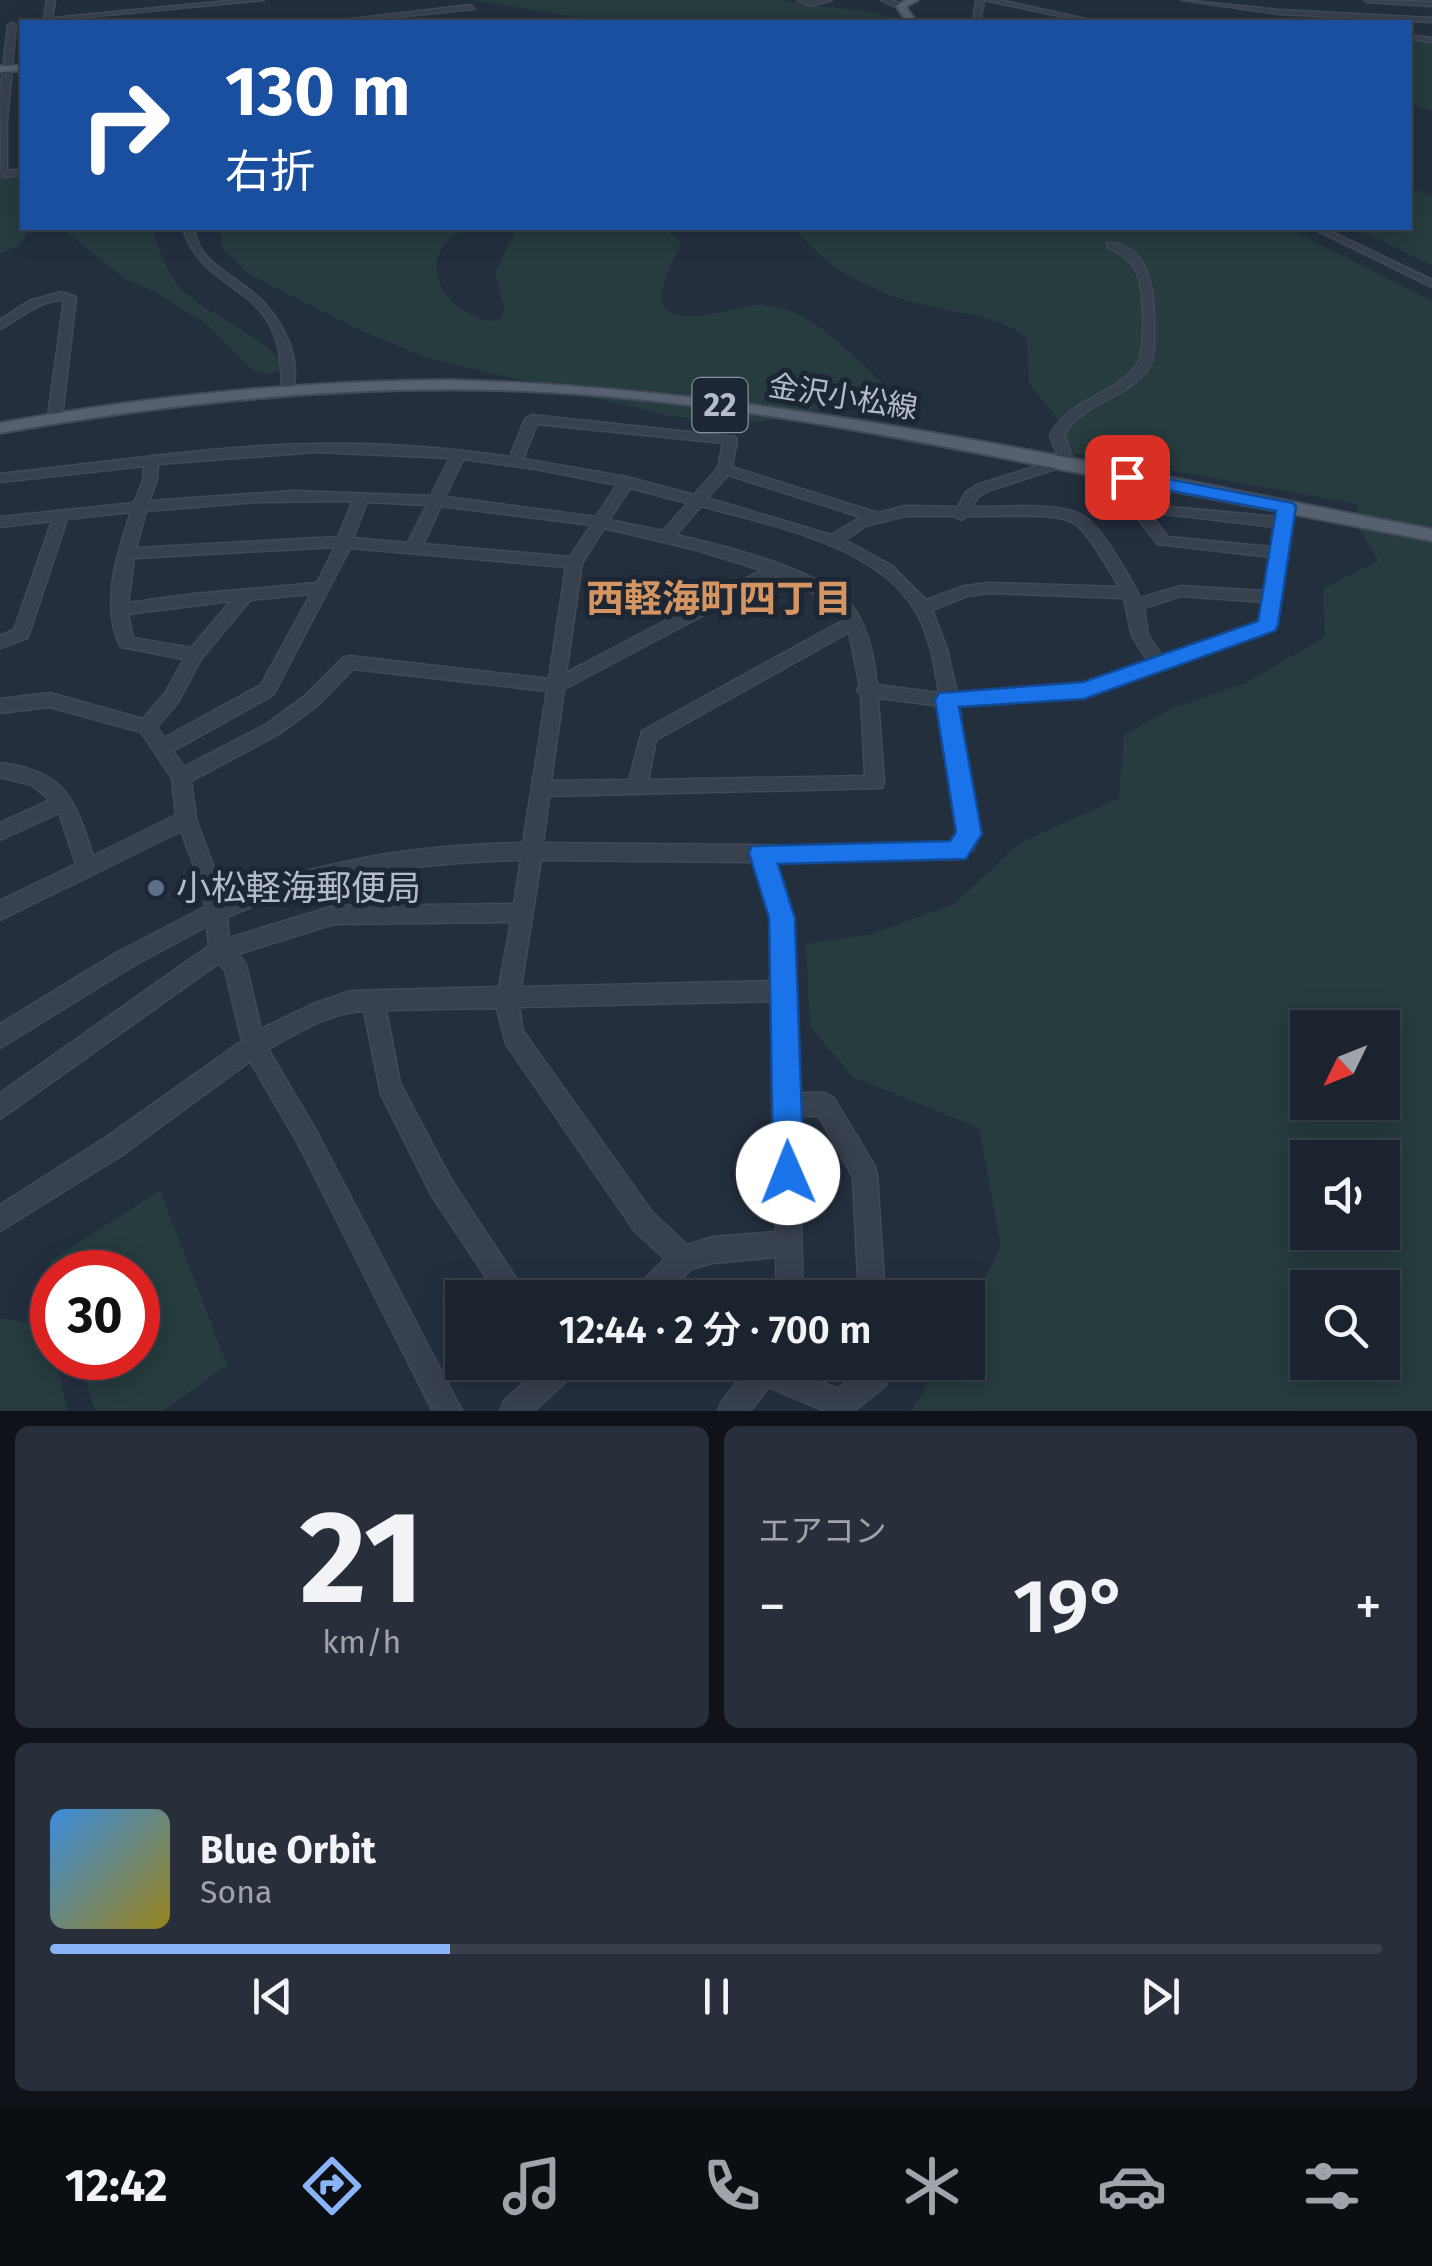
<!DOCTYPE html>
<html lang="ja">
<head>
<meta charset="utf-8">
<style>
  :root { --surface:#1b232e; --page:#282f3a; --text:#f1f3f6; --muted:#a0a4aa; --line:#39404a; --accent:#8ab4f8 }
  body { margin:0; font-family:"Fira Sans","Noto Sans JP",sans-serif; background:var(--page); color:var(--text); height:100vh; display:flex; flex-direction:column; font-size:38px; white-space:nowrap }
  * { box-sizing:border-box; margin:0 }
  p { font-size:32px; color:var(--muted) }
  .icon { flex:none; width:55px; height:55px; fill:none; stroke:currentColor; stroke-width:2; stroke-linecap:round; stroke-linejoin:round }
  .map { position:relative; height:1411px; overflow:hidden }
  .panel { display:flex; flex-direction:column; gap:15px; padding:15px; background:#0f1319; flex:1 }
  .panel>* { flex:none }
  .guide { position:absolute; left:20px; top:20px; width:1392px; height:210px; border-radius:0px; box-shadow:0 5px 25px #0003,0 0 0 2px var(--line); background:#1a4fa0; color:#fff; overflow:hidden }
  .needle { width:65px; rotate:227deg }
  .tools { position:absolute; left:1290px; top:1010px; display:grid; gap:20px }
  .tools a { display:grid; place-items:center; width:110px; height:110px; border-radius:0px; background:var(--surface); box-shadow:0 5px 25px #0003,0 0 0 2px var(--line); font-size:50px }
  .speed { position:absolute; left:30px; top:1250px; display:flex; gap:20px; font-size:50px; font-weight:700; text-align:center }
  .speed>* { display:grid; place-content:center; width:130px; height:130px; border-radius:50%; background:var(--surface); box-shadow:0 5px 25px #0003,0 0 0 2px var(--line); line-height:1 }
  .speed .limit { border:15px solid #d22; background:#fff; color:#111 }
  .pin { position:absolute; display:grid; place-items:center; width:85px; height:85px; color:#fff; margin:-42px; border-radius:20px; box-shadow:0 5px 15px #0006 }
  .me { position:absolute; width:110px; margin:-55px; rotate:359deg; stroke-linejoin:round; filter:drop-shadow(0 0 8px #0008) }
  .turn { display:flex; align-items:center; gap:35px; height:210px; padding:0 40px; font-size:45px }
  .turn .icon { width:130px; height:130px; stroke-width:2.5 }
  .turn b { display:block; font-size:70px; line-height:85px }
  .big { font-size:75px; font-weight:600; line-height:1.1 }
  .panel .widget { flex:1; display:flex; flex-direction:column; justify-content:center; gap:15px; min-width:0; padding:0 35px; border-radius:15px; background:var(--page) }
  .panel .dial { align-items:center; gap:0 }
  .dial b { font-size:130px; line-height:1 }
  .song { display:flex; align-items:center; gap:30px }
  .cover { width:120px; height:120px; border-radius:15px; background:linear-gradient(135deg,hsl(210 70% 55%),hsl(50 70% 35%)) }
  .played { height:10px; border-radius:5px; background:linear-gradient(90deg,var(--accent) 30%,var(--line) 30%) }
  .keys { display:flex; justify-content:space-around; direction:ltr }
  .heat { display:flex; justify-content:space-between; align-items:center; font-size:55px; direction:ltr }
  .panel .tiles { flex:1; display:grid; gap:15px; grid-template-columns:1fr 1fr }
  .widget:last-child { grid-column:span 2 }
  .trip { position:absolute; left:445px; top:1280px; width:540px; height:100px; border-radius:0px; background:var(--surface); box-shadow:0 5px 25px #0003,0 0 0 2px var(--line); font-weight:600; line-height:100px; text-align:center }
  .tabs { display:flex; height:160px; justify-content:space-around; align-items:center; background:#0b0e12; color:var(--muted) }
  .tabs .icon { width:70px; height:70px }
  .tabs .on { color:var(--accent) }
  .tabs b { font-size:45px; color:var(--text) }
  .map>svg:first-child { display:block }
  .green { fill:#263c3f; fill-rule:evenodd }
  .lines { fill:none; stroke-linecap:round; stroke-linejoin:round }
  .minor-casing { stroke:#414a57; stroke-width:3 }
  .major-casing { stroke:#414a57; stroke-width:4 }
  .minor { fill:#38414e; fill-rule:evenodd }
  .major { fill:#56606e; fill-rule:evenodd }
  .route { fill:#1a73e8; stroke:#114b97; stroke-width:2.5 }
  .service-dot { fill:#5c6f8a; stroke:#1d2633; stroke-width:4 }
  .labels { text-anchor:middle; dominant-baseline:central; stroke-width:10; stroke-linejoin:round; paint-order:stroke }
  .far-street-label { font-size:30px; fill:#b4bcc9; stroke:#1d2633 }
  .shield { fill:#1d2633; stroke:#878f9c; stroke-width:2.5 }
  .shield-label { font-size:32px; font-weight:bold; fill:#b4bcc9 }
  .poi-label { font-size:35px; fill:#b4bcc9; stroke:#1d2633; text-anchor:start }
  .neighbourhood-label { font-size:38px; font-weight:bold; fill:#d59563; stroke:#1d2633 }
</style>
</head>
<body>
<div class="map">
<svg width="1432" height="1411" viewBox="0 0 1432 1411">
  <rect width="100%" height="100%" fill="#242f3e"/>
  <!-- green -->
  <g class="green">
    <path d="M470 0H783C822 11 867 4 902 22H607Z"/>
    <polygon points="1410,40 1432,42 1432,111 1410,105"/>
    <polygon points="22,177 22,228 29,228 21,245 0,254 0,179"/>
    <polygon points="1410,187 1432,197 1432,265 1353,228 1410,228"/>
    <path d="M61 228H152C160 250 166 275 184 292 210 317 272 337 284 370L266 374 253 370 205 323 155 292 125 279Z"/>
    <path d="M220 228H469C409 252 441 314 493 321L501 318 504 309 495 273 517 228H665L681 242C675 257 664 276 662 292 657 337 737 306 755 305 762 304 770 306 777 307 819 317 853 356 883 384V392L878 398 760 422 705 420 670 416 425 357 357 329 249 274 222 248Z"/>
    <path d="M802 228H1288L1432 301V1411H911L941 1363 968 1362V1313L1001 1246 979 1128 853 1077 810 1027 806 944 872 934 954 904 1020 843 1119 798 1124 735 1173 708 1245 683 1325 637 1323 589 1378 561 1361 531 1357 504 1069 452 1056 416 1029 384 1027 339C1002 316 965 315 933 307 882 296 834 275 799 234ZM1308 1028H1382V1102H1308ZM1308 1158H1382V1232H1308ZM1308 1288H1382V1362H1308Z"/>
    <polygon points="160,1190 227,1365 163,1411 95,1411 79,1358 138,1358 138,1272 52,1273 49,1262"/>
    <polygon points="0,1318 36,1324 61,1379 67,1411 0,1411"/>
  </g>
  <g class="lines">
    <!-- minor casing -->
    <g class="minor-casing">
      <g id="minor">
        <polygon points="47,0 55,0 52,18 238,0 264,0 35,22 44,19"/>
        <polygon points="797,0 832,0 811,6"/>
        <polygon points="881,0 892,0 905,6 898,8"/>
        <polygon points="976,0 984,0 980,22 973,22"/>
        <polygon points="984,0 999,0 1100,22 1087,22"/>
        <polygon points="1182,0 1279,10 1432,18 1432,22 1279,14"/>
        <polygon points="1364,0 1432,2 1432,6 1368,2"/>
        <polygon points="471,5 474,9 347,22 326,22"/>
        <polygon points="12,23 16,25 7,120 7,171 22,169 22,175 2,177 0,97 8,25"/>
        <polygon points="1410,35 1432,38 1432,42 1410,39"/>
        <path d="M183 228H193C196 235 197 243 201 249 211 265 229 274 243 285 277 309 302 349 293 392L288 393 282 389C281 368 281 346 271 327 249 283 200 283 183 228Z"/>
        <polygon points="1312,228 1324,228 1432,280 1432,287"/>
        <path d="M1107 243C1151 243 1155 296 1154 329 1154 345 1156 361 1144 374 1121 400 1082 403 1064 435L1072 457 1065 461 1058 457 1050 435C1072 397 1108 398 1134 369 1147 355 1145 289 1136 271 1130 259 1119 253 1107 247Z"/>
        <path d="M61 292 76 297 62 417 55 421 48 417 64 300C38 300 22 318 0 329V320L29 301Z"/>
        <path d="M532 415 735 437 737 440 732 467 878 513 905 506 958 507 966 492 977 485 1052 461H1062V467L987 491 977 498 972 507C1002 508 1055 501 1082 515 1100 524 1131 579 1140 598L1181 586 1265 591 1271 557 1158 544 1130 509V503L1277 517 1279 507 1286 502 1293 507V523L1290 527 1282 597 1274 629 1084 696 959 706 979 834 973 850 957 859 775 862 792 918 797 1093H825L833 1097 874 1165 877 1174 885 1298H859L853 1177 819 1116H798L803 1298H777L776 1257 713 1263 691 1269 663 1298H631L635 1289 665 1259 634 1230 506 1044 497 1008 386 1010 400 1083 450 1178 529 1298H500L432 1196 381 1094 364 1011C330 1012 297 1033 268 1049L315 1129 462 1411H433L299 1145 250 1061 122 1155 0 1231V1205L105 1138 242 1041 225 970 219 963 0 1119V1093L209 946 207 926 133 966 0 1048V1024L118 952 205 907 204 892 181 831 0 920V901L76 864 59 813 0 840V823L50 800 32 785 0 777V763C65 771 75 799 93 856L176 815 172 778 141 732 50 707 0 713V699L50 693 143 719 166 692 184 659 121 647C100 607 117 554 131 512L67 519 29 634 27 638 0 648V636L14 630 52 521 0 527V517L134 503 143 480 144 466 0 482V474C106 463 213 445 319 444 383 443 447 448 510 457L525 419ZM537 424 723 443 718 468 694 495 627 477 523 459ZM317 452 450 458 431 496 294 491 149 501 157 480 158 464ZM463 459 536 469 617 485 596 517 445 497ZM728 475 861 517 831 535 707 498ZM630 488 688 503 663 531 609 520ZM353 501 338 537 136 548 146 511 257 502ZM367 502 427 505 408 543 353 538ZM441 506 591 525 570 557 423 544ZM701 506C769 525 879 545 916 612 930 636 935 666 939 693L877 685C874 659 869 632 855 610 827 570 723 546 676 535ZM1148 512 1276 527 1272 547 1168 537ZM905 516H954L961 520 967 516C990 517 1056 512 1072 522 1088 530 1110 571 1119 587L988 583 965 586 926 600 892 566 845 540 865 526ZM604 528 693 549 762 570 566 673 582 563ZM335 547 317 583 194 594 128 603 134 558ZM350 548 566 567 549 679 349 656 343 658 306 695 267 724 184 767 173 751 273 695ZM777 576 823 598 844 620 642 731 629 780 551 781 564 689ZM988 593 1124 598 1132 636 1148 661 1083 684 957 693 947 649 932 610 967 596ZM311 594 261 685 164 738 157 727 178 702 201 659 250 600ZM1181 596 1264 602 1260 622 1162 656 1148 635 1144 608ZM231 601 191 648 133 638 128 614ZM849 632 860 686 857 690 861 695 865 776 648 780 656 740ZM353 669 547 691 523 843C420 845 321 859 225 899L196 819 191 781 279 734 318 705ZM878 698 942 706 959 834 953 843 830 846 543 843 549 796 882 788 884 783ZM521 860 514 904 334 906 229 938 227 917C324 876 416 862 521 860ZM541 860 755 862 772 918 773 981 521 987ZM511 922 499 987 351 991 313 1004 261 1029 246 965 238 954 334 924ZM773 1001 776 1232 713 1237 687 1245 652 1212 523 1031 519 1007Z"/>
        <polygon points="546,1362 579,1362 576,1372 534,1411 500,1411 504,1401"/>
        <polygon points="754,1362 784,1362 783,1366 838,1389 862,1369 863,1362 889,1362 890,1375 886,1385 854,1411 825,1411 769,1387 750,1411 718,1411 722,1401"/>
      </g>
    </g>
    <!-- major casing -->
    <g class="major-casing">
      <g id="major">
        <polygon points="906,0 918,0 906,7 917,22 907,22 896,6"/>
        <polygon points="22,65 22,71 0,72 0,66"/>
        <path d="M450 380C781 388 1107 468 1432 529V541C1311 518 1190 495 1069 471 889 435 709 399 525 391 348 384 174 402 0 433V423C149 396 298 381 450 380Z"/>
      </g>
    </g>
    <!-- minor -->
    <use href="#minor" class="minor"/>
    <!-- major -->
    <use href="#major" class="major"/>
  </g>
  <!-- route -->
  <polygon class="route" points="1127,471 1293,503 1296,507 1278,625 1275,631 1084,699 959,707 982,834 966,859 778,864 795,918 804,1173 800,1184 788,1189 777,1184 773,1173 769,918 749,853 752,846 950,841 956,832 935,700 939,693 1083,682 1258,621 1276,511 1120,481 1118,477"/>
  <!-- markers -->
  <circle class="service-dot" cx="156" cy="888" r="10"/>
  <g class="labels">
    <!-- far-street labels -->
    <g class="far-street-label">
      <text transform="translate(843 397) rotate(9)">金沢小松線</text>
    </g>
    <!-- shield labels -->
    <rect class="shield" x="692.5" y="378" width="55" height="54" rx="8"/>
    <g class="shield-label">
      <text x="720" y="405">22</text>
    </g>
    <!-- poi labels -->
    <g class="poi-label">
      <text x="176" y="888">小松軽海郵便局</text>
    </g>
    <!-- neighbourhood labels -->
    <g class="neighbourhood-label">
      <text x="719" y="599">西軽海町四丁目</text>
    </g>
  </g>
</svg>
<div class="tools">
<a><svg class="needle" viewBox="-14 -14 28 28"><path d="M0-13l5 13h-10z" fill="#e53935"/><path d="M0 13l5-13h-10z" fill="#a0a4aa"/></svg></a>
<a><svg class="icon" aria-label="sound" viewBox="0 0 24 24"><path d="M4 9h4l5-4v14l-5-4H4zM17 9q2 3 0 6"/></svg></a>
<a><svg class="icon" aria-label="search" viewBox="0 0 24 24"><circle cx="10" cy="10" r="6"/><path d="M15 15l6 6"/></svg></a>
</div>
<div class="speed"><div class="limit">30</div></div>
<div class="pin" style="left:1127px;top:477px;background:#d93025"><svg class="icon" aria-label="arrive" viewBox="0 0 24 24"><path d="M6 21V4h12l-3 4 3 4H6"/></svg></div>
<svg class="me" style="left:788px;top:1173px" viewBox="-20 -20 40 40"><circle r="19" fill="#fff"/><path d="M0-13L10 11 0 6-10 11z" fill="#1a73e8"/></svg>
<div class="trip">12:44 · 2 分 · 700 m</div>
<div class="guide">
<div class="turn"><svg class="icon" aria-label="right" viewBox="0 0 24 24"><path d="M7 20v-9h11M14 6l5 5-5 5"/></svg><div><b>130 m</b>右折</div></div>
</div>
</div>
<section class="panel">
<div class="tiles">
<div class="widget dial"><b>21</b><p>km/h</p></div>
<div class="widget"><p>エアコン</p>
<div class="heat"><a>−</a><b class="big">19°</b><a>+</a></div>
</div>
<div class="widget">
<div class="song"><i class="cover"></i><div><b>Blue Orbit</b><p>Sona</p></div></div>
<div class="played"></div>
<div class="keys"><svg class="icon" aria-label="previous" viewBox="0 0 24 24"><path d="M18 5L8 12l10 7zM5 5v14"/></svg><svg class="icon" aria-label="pause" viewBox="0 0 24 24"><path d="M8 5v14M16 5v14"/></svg><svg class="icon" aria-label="next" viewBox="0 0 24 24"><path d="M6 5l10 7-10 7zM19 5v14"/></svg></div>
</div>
</div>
</section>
<nav class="tabs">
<b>12:42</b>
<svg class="icon on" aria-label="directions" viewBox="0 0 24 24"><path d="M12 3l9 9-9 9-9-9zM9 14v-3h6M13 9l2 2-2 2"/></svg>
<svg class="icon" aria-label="music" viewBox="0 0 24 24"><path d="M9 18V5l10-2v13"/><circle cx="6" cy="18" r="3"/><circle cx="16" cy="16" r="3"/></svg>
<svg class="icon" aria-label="phone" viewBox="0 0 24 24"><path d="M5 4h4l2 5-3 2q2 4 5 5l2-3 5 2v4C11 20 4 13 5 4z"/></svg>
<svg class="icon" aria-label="climate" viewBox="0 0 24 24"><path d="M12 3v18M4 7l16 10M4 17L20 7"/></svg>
<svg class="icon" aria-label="car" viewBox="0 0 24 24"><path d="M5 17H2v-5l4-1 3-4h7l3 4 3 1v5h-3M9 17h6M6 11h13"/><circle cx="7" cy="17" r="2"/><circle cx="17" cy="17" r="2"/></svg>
<svg class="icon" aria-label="filters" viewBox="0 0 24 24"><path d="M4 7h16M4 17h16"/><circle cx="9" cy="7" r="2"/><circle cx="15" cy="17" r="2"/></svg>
</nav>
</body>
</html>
